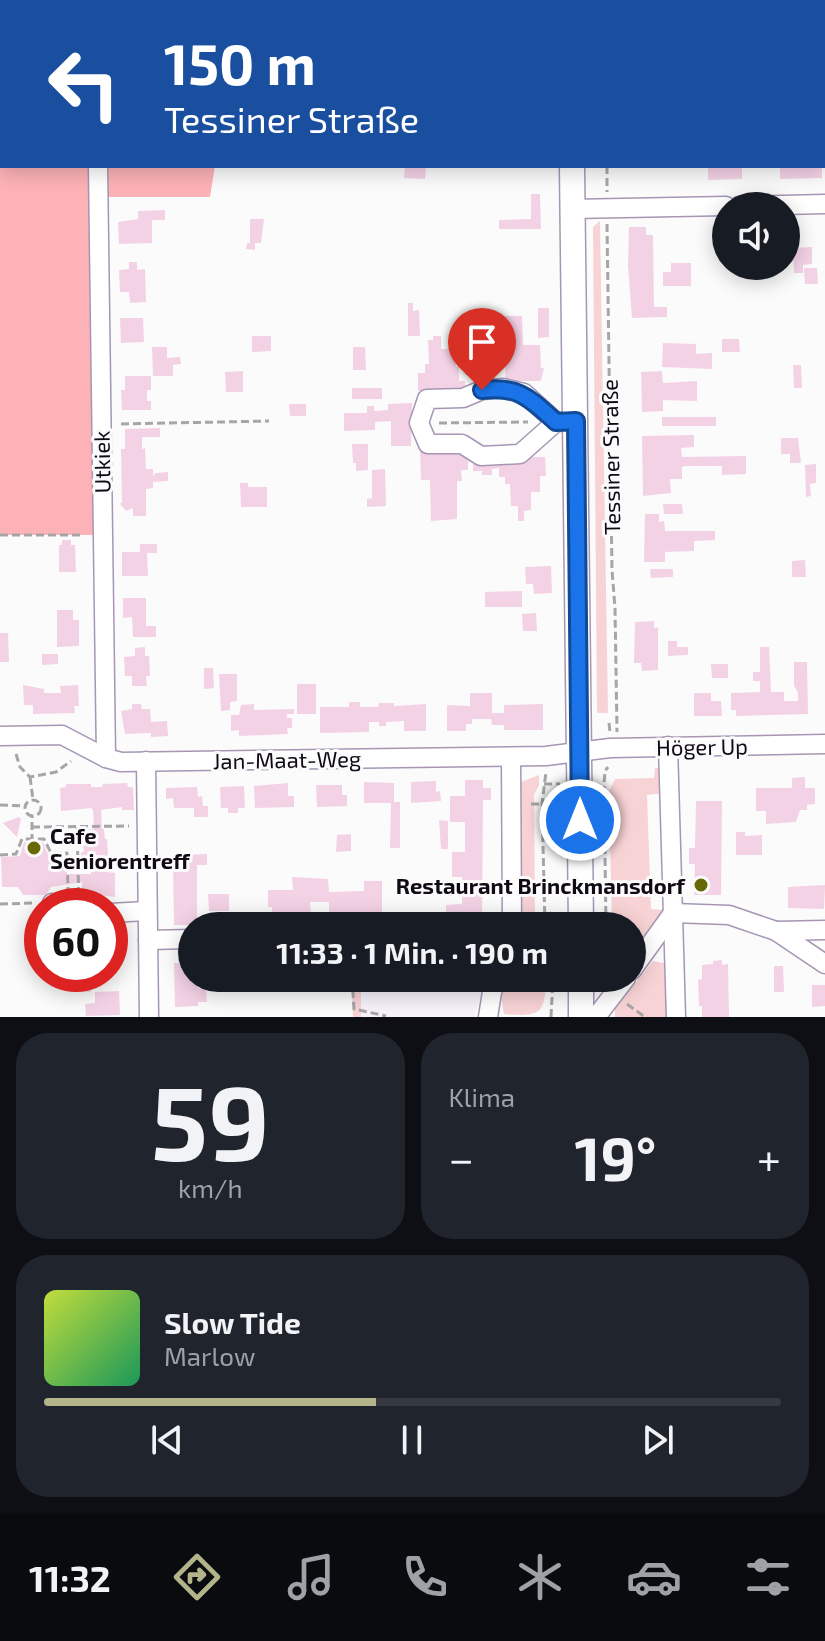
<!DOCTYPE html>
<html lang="de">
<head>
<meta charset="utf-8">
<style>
  :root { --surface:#171b24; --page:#20242c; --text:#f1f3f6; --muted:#9ea1a6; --line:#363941; --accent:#b3b48a }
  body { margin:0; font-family:"Exo 2",sans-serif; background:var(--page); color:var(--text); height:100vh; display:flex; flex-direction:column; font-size:30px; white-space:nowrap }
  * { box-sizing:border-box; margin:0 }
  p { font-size:26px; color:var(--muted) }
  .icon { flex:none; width:44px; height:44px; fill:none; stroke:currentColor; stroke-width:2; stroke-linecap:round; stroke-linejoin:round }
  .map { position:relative; height:1017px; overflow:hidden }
  .details { display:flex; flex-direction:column; gap:16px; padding:16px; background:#0d0f14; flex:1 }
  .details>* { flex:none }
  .top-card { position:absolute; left:0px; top:0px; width:826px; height:168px; box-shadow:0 4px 20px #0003; background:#1a4fa0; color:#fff; overflow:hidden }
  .buttons { position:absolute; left:712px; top:192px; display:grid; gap:16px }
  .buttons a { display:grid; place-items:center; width:88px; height:88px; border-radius:50%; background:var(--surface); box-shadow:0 4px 20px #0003; font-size:40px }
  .speed { position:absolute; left:24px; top:888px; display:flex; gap:16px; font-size:40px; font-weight:700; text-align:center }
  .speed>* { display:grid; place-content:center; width:104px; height:104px; border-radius:50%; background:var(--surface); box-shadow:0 4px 20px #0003; line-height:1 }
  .speed .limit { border:12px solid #d22; background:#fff; color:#111 }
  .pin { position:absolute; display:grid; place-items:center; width:68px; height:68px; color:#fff; margin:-82px -34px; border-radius:50% 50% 50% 0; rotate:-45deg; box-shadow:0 0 8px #0007 }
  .pin .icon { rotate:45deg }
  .me { position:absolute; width:88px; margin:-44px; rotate:0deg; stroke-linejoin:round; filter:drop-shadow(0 0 6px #0008) }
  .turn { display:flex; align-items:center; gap:28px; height:168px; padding:0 32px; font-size:36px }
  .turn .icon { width:104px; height:104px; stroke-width:2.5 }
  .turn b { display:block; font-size:56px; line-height:68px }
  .big { font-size:60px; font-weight:700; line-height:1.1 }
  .details .widget { flex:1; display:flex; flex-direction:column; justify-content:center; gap:12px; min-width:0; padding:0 28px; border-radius:32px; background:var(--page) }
  .details .dial { align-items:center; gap:0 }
  .dial b { font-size:104px; line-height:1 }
  .song { display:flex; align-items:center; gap:24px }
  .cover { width:96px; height:96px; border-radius:12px; background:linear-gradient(135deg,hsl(70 70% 55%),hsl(150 70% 35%)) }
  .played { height:8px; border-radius:4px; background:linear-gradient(90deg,var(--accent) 45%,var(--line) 45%) }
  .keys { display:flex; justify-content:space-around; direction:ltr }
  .heat { display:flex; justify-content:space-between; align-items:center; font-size:44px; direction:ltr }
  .details .tiles { flex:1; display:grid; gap:16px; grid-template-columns:1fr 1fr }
  .widget:last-child { grid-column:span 2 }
  .trip { position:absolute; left:178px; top:912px; width:468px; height:80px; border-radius:40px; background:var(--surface); box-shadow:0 4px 20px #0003; font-weight:700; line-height:80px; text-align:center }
  .tab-bar { display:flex; height:128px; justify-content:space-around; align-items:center; background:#090b0e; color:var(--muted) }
  .tab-bar .icon { width:56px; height:56px }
  .tab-bar .active { color:var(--accent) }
  .tab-bar b { font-size:36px; color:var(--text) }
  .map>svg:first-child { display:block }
  .built { fill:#f7f2fa }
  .green { fill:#f8d3d5 }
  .forest { fill:#fdb2b7 }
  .building { fill:#f4d2e6 }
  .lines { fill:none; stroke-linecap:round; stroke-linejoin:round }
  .minor-casing { stroke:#a696b3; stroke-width:21 }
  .major-casing { stroke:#a696b3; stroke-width:27 }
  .path { stroke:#a8a5a9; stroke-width:3; stroke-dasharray:8 4; stroke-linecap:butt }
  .minor { stroke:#fff; stroke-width:18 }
  .major { stroke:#fff; stroke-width:24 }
  .route-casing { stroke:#114b97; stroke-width:20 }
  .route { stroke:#1a73e8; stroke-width:14 }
  .poi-dot { fill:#686805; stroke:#fbfbfb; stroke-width:3 }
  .labels { text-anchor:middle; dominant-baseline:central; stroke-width:6; stroke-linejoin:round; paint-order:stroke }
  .street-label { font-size:22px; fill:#100a15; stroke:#fbfbfb }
  .poi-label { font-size:22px; font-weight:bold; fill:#100a15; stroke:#fbfbfb; text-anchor:start }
</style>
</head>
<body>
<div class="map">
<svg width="825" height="1017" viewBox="0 0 825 1017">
  <rect width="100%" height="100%" fill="#fbfbfb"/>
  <!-- built -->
  <polygon class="built" points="351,978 486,978 474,1017 353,1017"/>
  <!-- green -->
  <g class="green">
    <polygon points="600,221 608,713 597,713 593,227"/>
    <polygon points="655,768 664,768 665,793 647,795 651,909 664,910 662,920 632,959 632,926 612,926 609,791 615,779 654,778"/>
    <polygon points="539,775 539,785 534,795 535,919 538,926 518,926 518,790 521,782"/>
    <polygon points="653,961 664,963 668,970 669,1017 615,1017 615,1008"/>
    <polygon points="351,978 467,978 461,981 361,982 361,1017 353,1017"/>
    <path d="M505 978H546C545 1014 541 1017 504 1014L500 990Z"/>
  </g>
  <!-- forest -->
  <polygon class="forest" points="0,0 239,0 2,2 2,166 215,166 210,197 98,197 102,535 0,535"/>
  <!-- building -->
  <g class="building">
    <polygon points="405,166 426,166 425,179 404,178"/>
    <polygon points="708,166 742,166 742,179 708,180"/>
    <polygon points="780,166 822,166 822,178 780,179"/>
    <polygon points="531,194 540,194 541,229 499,229 499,220 531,219"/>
    <polygon points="165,210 165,220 152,220 152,243 119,244 118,222 138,219 138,211"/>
    <polygon points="250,219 264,219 261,243 255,243 255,250 246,249 247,243 250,243"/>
    <polygon points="629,227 646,227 646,235 653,235 654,307 667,307 667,317 632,318 628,265"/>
    <polygon points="812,247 812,264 803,265 803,273 794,273 793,248"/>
    <polygon points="129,262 137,262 137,270 145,269 146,302 130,303 129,292 120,292 119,270 129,269"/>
    <polygon points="671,263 691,263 691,286 663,286 663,272 671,272"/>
    <polygon points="804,268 817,268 818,284 805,284"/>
    <polygon points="408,303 413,303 413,311 419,310 420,336 408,336"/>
    <polygon points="538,308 549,308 549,337 538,338"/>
    <polygon points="504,316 522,316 523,345 540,345 541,368 544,368 541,381 505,381 508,325 504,325"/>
    <polygon points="120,318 143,318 144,342 121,343"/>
    <polygon points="252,336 271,336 271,351 252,352"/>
    <polygon points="433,336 441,336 441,349 456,349 456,367 459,366 459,381 465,381 465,390 418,391 418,373 425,373 425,364 429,364 428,340 433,340"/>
    <polygon points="722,339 739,339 740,352 722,352"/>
    <polygon points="663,343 696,344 696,354 712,353 712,369 662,367"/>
    <polygon points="152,347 167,347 167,358 180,357 181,364 173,365 173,376 153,376"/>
    <polygon points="353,347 365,347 366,370 353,370"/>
    <polygon points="465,347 481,347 482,375 465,375"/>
    <polygon points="793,365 801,365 802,388 794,388"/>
    <polygon points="243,371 243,392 226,392 225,372"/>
    <polygon points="662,371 663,383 697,381 697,401 663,400 663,411 642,412 641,372"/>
    <polygon points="125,376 151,376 151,390 147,390 147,401 151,401 151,410 122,410 121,390 125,390"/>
    <rect x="352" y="388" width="30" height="11"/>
    <polygon points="412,403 411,446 391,446 391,421 375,422 375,430 344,431 344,413 367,413 367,406 374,406 374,411 388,410 388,404"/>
    <polygon points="289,404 306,404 306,416 290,416"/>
    <rect x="662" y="417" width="54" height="9"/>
    <polygon points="160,428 160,437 142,437 142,449 145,448 146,469 153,469 153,476 156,473 168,472 168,481 153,482 153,488 146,489 146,516 133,516 133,508 126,511 120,504 122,502 121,449 125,449 125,429"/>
    <polygon points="694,435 694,447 681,448 682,457 746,456 746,474 722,475 722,466 686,466 682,467 682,479 670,479 671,493 643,496 642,436"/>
    <polygon points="781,438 798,438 801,463 790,463 790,454 781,454"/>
    <polygon points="352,444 368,444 368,470 356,471 356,463 353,463"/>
    <polygon points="420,451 461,451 461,456 468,456 468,470 461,470 462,481 457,481 457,519 431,521 430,480 421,480"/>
    <polygon points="499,457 545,457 546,476 540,476 540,492 531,492 531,510 524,511 524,521 518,521 518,506 511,506 510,484 505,484 505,477 499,477 499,468 492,469 492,475 482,475 482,471 473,471 473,460"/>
    <polygon points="816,464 816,483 810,484 811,496 806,497 805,465"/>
    <polygon points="385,469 386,506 367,507 367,499 372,498 372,470"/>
    <polygon points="240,483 248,483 248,487 267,487 267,507 241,507"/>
    <polygon points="663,504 682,504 683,514 664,514"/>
    <polygon points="645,514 659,514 659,522 664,521 665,531 715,531 715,540 694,541 694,551 665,552 665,562 644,562"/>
    <polygon points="62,540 71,540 71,545 75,545 76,572 59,572 59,545 62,545"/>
    <polygon points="140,544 157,544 157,553 147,553 148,576 122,576 122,552 140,552"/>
    <polygon points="805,560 806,577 792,577 792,561"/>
    <polygon points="551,566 552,593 534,594 533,584 526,584 525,567"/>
    <polygon points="650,569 673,569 673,577 651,578"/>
    <polygon points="522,591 522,607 485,607 485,592"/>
    <polygon points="123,598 146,598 146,626 156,626 156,637 133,637 132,617 123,618"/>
    <polygon points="57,610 73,610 73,620 79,620 79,646 57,647"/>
    <polygon points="536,613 537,631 523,631 522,614"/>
    <polygon points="654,621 654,628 658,627 658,670 642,671 641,663 634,663 635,622"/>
    <polygon points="0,633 8,633 9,662 0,662"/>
    <polygon points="668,641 677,641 677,647 688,647 688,655 668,656"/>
    <polygon points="145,647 145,656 149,656 150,676 146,676 147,686 132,686 132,676 125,676 124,657 135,656 135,648"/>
    <polygon points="760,647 769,647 771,692 784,692 784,701 798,701 798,692 794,686 794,662 807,662 808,714 736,716 736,710 731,710 731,693 760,692 760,681 753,681 753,672 760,672"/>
    <polygon points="42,654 58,654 58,664 42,665"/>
    <polygon points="711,664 728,664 728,678 712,678"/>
    <polygon points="204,668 213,668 214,688 204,689"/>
    <polygon points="219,674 237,674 237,701 230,702 230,710 221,711"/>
    <rect x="297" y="684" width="19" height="30"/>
    <polygon points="23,685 44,689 44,693 61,693 60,686 78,685 79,706 74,706 75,713 33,714 33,705 24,705"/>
    <polygon points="470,693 492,693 492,713 504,713 504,705 543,704 543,730 504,730 504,725 492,725 491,719 472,719 472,724 466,724 466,731 447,731 447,705 470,706"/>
    <polygon points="694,693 711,693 711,701 721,701 722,716 694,716"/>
    <polygon points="349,702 360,702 360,707 378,707 379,703 394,703 394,706 426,704 426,731 404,731 404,721 386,722 386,726 379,726 379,722 369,722 369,732 320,733 320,707 349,707"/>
    <polygon points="132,704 141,704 142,709 150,709 151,722 167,721 168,736 151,737 151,733 125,734 121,711 132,709"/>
    <polygon points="254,704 254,710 294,709 294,714 287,714 287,718 292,718 292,728 287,728 288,734 239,736 239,730 231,731 231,715 239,715 241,705"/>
    <polygon points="805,777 805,788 815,788 815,804 807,805 807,810 800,810 796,822 766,824 766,811 756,811 756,788 792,788 792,778"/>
    <polygon points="465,780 483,780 483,788 491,788 491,800 483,800 482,925 469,925 469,916 446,915 446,905 462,904 462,877 452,877 452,852 465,852 465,822 450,822 450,796 465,796"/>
    <polygon points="436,781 436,792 440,791 441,801 411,803 411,782"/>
    <polygon points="364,782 394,783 394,802 400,802 400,848 390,848 391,803 364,803"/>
    <polygon points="127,783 128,787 133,787 134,810 122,810 122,807 101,810 102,829 104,829 105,839 107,839 108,856 105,856 105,866 99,866 99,871 115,873 115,897 93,894 93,897 82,898 82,882 51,887 46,895 23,895 18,887 2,887 1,857 20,856 24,842 43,842 49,857 66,856 67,874 91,874 91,871 95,871 95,866 81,867 81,852 84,852 81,830 94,829 93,810 91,808 61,811 60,788 66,787 66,784 91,784 91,787 102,787 103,784"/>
    <polygon points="288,783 288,796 294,796 294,807 255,808 254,786"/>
    <polygon points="316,785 342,785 342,795 347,795 347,806 317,807"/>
    <polygon points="244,786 245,808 238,808 238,813 228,813 228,808 221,808 220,787"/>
    <polygon points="197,787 198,797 202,796 203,806 208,806 208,817 194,817 194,808 174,808 173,798 166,799 166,788"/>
    <polygon points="696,801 722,801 721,895 694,895 695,864 689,864 689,848 695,848"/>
    <polygon points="19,817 21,819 17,837 3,823"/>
    <polygon points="439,820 448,821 448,849 441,849"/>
    <polygon points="736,832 745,832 745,836 762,835 762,855 736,855"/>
    <polygon points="351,834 351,851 336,852 337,835"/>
    <polygon points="207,854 207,865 197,865 197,925 174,925 173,863 184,862 184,855"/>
    <polygon points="292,877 328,879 329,892 364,891 364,881 382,881 382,915 348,916 348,912 329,912 329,902 310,902 311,916 272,917 272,907 268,907 268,890 293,890"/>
    <polygon points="825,885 824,909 788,908 788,887"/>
    <polygon points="208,894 229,894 229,911 209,911"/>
    <polygon points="192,947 192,978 207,978 207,981 198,981 198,988 206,988 207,1002 198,1002 198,1006 175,1007 174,963 181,963 180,948"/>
    <polygon points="722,960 722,965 728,964 729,1017 702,1017 702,1006 699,1006 698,980 702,979 702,965 713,964 713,961"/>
    <polygon points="774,966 783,966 784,992 774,992"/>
    <polygon points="91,983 91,992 70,992 70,984"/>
    <polygon points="812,985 825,985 825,1006 812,1007"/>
    <polygon points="119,991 120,1015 86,1016 85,1004 95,1003 95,992"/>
  </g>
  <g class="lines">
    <!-- minor casing -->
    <g class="minor-casing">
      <g id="minor">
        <polyline points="0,84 2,84"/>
        <polyline points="98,166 106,758"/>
        <polyline points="739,206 825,204"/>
        <polyline points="572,209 726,206"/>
        <polyline points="556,422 524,393 503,388 482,390 463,398 427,399 419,423 428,444 462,444 481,456 520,454 556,422 576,421"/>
        <polyline points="0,736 62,735 106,758 121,762 546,756 610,748 825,744"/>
        <polyline points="668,746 676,1017"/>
        <polyline points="511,757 512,926"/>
        <polyline points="146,761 149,1017"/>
        <polyline points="52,903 60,906"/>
        <polyline points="110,913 147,911"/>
        <polyline points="776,931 825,930"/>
        <polyline points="148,940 192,939"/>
        <polyline points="632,970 673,913 729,915 776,931 825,964"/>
        <polyline points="488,1017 492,992 497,978"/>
        <polyline points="596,1017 626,978"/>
      </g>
    </g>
    <!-- major casing -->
    <g class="major-casing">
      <g id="major">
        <polyline points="569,0 569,2"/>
        <polyline points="572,166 581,926"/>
        <polyline points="581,978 581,1017"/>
      </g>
    </g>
    <!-- path -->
    <g class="path">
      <polyline points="79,0 79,2"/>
      <polyline points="604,0 604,2"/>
      <polyline points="244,2 244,0"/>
      <polyline points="334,2 335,0"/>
      <polyline points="0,43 2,43"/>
      <polyline points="0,162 2,159"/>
      <polyline points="607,166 607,192"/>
      <polyline points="607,224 612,570 615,608 617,732"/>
      <polyline points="439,423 528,422"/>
      <polyline points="121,424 269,421"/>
      <polyline points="0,535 84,535"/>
      <polyline points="609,723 610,732"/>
      <polyline points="16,754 20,767 30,777 56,772 71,761"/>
      <polyline points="30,777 33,800"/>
      <polyline points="544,784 560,784"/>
      <circle cx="33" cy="808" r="8"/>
      <polyline points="531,804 542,804 549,808"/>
      <polyline points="0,805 25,806"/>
      <polyline points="32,827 129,826"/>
      <polyline points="77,827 79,906"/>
      <polyline points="32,842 32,816"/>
      <polyline points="0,855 16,854 22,839 44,839 51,853 67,853 68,891"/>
      <polyline points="0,904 36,903"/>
      <polyline points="537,926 553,911"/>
      <polyline points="545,926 542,804 546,772"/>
      <polyline points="606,926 604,784 605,771 608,767"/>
      <polyline points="352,978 354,1009 386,1016"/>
      <polyline points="549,978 553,982 559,982"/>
      <polyline points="627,1004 645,1017"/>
      <polyline points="551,1017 553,978"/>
    </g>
    <!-- minor -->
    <use href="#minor" class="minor"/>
    <!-- major -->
    <use href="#major" class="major"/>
  </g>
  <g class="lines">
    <!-- route casing -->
    <g class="route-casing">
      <path id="route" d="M482 390C520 386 529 398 556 422L576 421 580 820"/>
    </g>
    <!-- route -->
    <use href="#route" class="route"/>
  </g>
  <!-- markers -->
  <g class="poi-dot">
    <circle cx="34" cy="848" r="8"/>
    <circle cx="701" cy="885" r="8"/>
  </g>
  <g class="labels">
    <!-- street labels -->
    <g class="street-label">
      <text transform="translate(610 457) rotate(-91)">Tessiner Straße</text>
      <text transform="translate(101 462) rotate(-91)">Utkiek</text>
      <text transform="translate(702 746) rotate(-1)">Höger Up</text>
      <text transform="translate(287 759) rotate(-1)">Jan-Maat-Weg</text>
    </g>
    <!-- poi labels -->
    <g class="poi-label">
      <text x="50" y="835">Cafe<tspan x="50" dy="25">Seniorentreff</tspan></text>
      <text x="685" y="885" text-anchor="end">Restaurant Brinckmansdorf</text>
    </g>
  </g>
</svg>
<div class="buttons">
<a><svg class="icon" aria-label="sound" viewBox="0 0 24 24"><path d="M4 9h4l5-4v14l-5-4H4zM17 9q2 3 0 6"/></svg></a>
</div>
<div class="speed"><div class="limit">60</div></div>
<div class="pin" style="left:482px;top:390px;background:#d93025"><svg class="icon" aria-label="arrive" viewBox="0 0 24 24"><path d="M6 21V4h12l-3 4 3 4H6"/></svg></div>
<svg class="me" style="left:580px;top:820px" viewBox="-20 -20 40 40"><circle r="17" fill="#1a73e8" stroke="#fff" stroke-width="3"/><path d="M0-11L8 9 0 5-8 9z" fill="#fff"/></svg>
<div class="trip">11:33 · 1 Min. · 190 m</div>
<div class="top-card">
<div class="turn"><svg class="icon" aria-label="left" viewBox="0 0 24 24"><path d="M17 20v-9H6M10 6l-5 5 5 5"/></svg><div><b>150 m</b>Tessiner Straße</div></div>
</div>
</div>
<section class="details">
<div class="tiles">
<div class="widget dial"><b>59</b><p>km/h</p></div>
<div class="widget"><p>Klima</p>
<div class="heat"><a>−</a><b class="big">19°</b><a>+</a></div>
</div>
<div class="widget">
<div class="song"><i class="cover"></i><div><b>Slow Tide</b><p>Marlow</p></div></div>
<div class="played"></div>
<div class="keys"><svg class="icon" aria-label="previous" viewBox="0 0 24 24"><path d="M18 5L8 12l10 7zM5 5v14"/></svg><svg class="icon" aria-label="pause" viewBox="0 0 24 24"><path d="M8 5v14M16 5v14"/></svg><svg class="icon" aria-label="next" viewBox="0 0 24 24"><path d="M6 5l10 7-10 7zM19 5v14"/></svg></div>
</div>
</div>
</section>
<nav class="tab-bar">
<b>11:32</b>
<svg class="icon active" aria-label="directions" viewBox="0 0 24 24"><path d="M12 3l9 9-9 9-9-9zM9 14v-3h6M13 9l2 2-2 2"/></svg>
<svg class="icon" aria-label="music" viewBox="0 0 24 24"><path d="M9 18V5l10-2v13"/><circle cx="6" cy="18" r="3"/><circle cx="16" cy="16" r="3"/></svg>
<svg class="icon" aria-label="phone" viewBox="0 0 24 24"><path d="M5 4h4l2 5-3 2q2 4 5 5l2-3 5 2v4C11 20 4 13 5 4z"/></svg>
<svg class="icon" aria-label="climate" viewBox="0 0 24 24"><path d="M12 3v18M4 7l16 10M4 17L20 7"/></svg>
<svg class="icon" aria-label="car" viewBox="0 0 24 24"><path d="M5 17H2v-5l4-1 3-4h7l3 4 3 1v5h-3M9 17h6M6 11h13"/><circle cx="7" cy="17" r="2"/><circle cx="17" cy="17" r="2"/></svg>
<svg class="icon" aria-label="filters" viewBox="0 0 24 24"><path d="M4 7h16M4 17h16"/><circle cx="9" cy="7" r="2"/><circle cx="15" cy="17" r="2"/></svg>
</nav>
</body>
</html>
